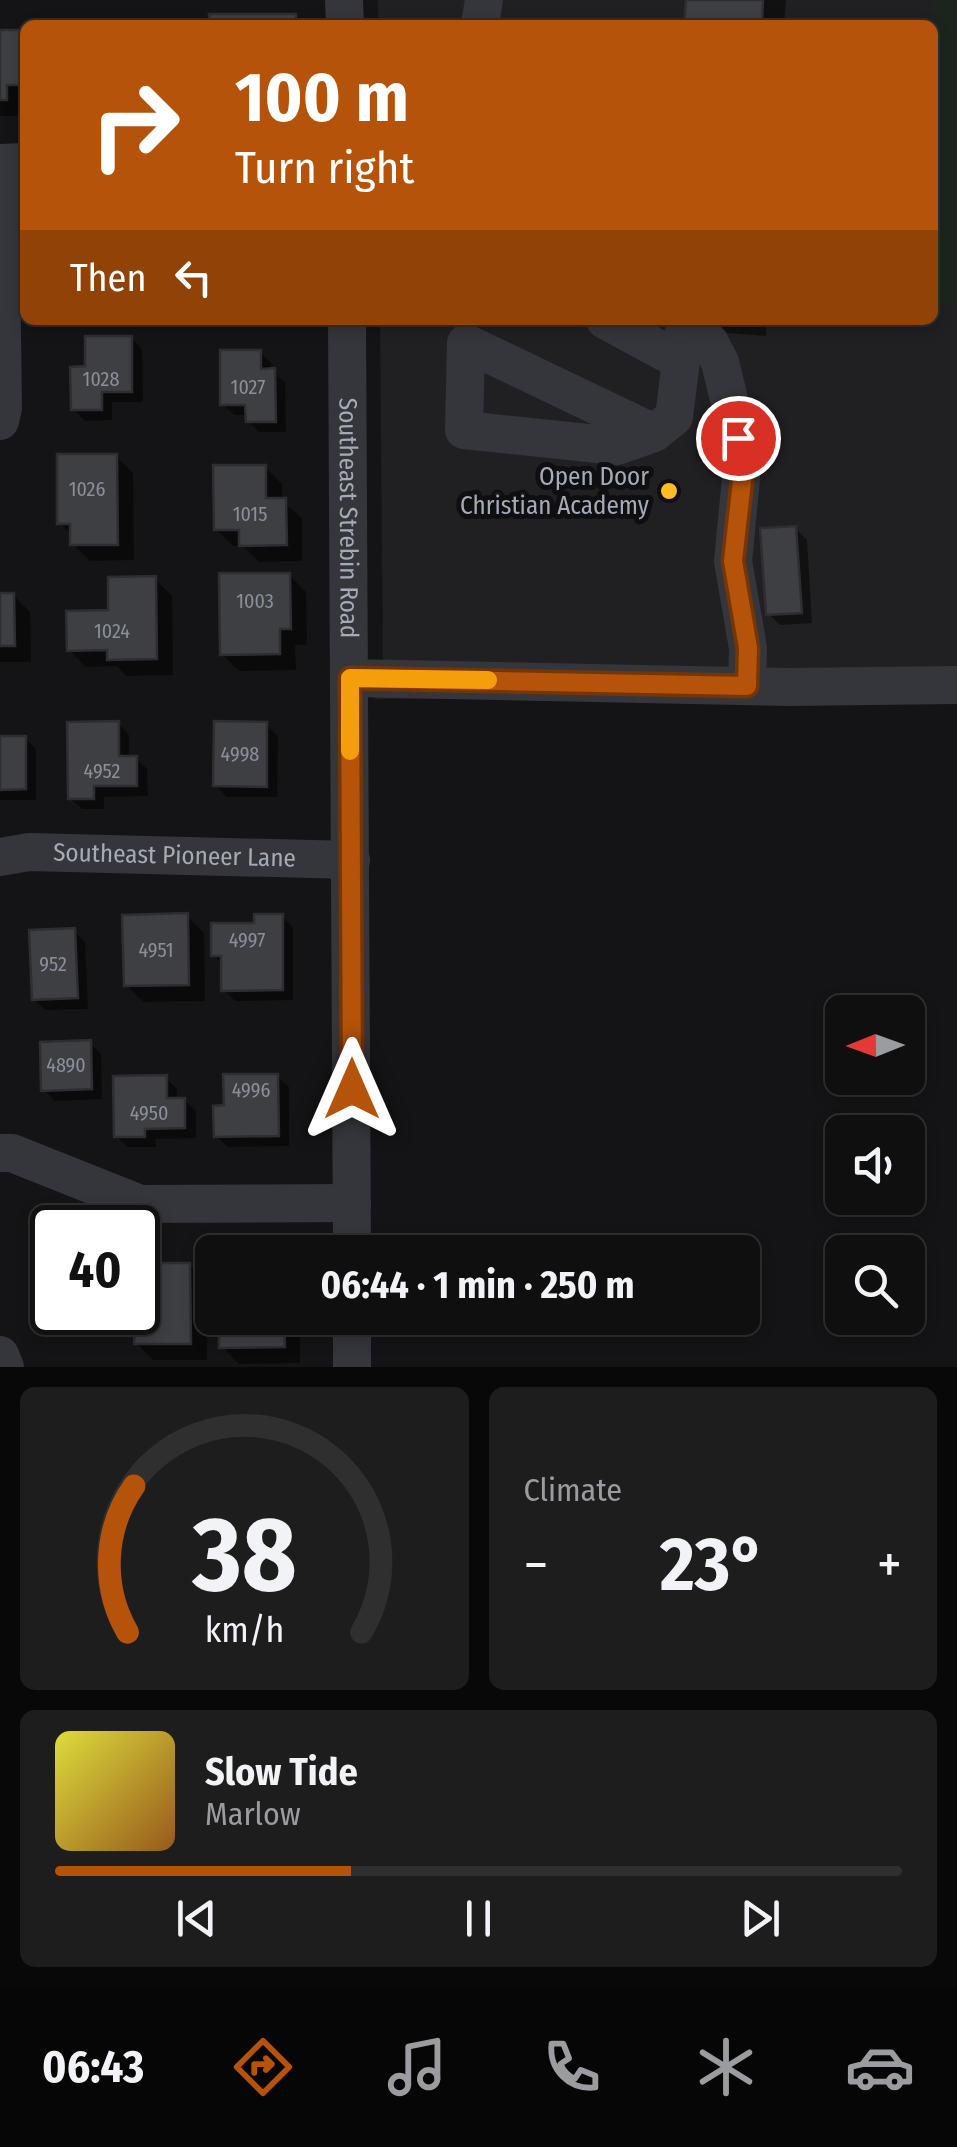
<!DOCTYPE html>
<html lang="en">
<head>
<meta charset="utf-8">
<style>
  :root { --surface:#0f0f10; --page:#1d1d1e; --text:#f1f3f6; --muted:#9b9c9f; --line:#2f2f30; --accent:#b45309 }
  body { margin:0; font-family:"Fira Sans Condensed",sans-serif; background:var(--page); color:var(--text); height:100vh; display:flex; flex-direction:column; font-size:38px; white-space:nowrap }
  * { box-sizing:border-box; margin:0 }
  p { font-size:32px; color:var(--muted) }
  .icon { flex:none; width:55px; height:55px; fill:none; stroke:currentColor; stroke-width:2; stroke-linecap:round; stroke-linejoin:round }
  .map { position:relative; height:1367px; overflow:hidden }
  .drawer { display:flex; flex-direction:column; gap:20px; padding:20px; background:#080809; flex:1 }
  .drawer>* { flex:none }
  .hud { position:absolute; left:20px; top:20px; width:918px; height:305px; border-radius:15px; box-shadow:0 5px 15px #0003,0 0 0 2px var(--line); background:#b45309; color:#fff; overflow:hidden }
  .needle { width:65px; rotate:269deg }
  .fabs { position:absolute; left:825px; top:995px; display:grid; gap:20px }
  .fabs a { display:grid; place-items:center; width:100px; height:100px; border-radius:15px; background:var(--surface); box-shadow:0 5px 15px #0003,0 0 0 2px var(--line); font-size:50px }
  .speed { position:absolute; left:30px; top:1205px; display:flex; gap:20px; font-size:50px; font-weight:700; text-align:center }
  .speed>* { display:grid; place-content:center; width:130px; height:130px; border-radius:50%; background:var(--surface); box-shadow:0 5px 15px #0003,0 0 0 2px var(--line); line-height:1 }
  .speed .limit { border:5px solid #111; border-radius:15px; background:#fff; color:#111 }
  .pin { position:absolute; display:grid; place-items:center; width:85px; height:85px; color:#fff; margin:-42px; border:5px solid #fff; border-radius:50%; box-shadow:0 2px 10px #0007 }
  .me { position:absolute; width:110px; margin:-55px; rotate:0deg; stroke-linejoin:round; filter:drop-shadow(0 0 8px #0008) }
  .turn { display:flex; align-items:center; gap:35px; height:210px; padding:0 50px; font-size:45px }
  .turn .icon { width:130px; height:130px; stroke-width:2.5 }
  .turn b { display:block; font-size:70px; line-height:85px }
  .then { display:flex; align-items:center; height:95px; padding:0 50px; background:#0003; gap:20px; font-size:38px }
  .big { font-size:75px; font-weight:700; line-height:1.1 }
  .drawer .tile { flex:1; display:flex; flex-direction:column; justify-content:center; gap:15px; min-width:0; padding:0 35px; border-radius:15px; background:var(--page) }
  .drawer .dial { align-items:center; gap:0 }
  .dial svg { height:260px; overflow:visible; fill:none; stroke:var(--line); stroke-width:7; stroke-linecap:round; text-anchor:middle }
  .dial text { fill:var(--text); stroke:none }
  .song { display:flex; align-items:center; gap:30px }
  .cover { width:120px; height:120px; border-radius:15px; background:linear-gradient(135deg,hsl(60 70% 55%),hsl(30 70% 35%)) }
  .played { height:10px; border-radius:5px; background:linear-gradient(90deg,var(--accent) 35%,var(--line) 35%) }
  .keys { display:flex; justify-content:space-around; direction:ltr }
  .heat { display:flex; justify-content:space-between; align-items:center; font-size:55px; direction:ltr }
  .drawer .tiles { flex:1; display:grid; gap:20px; grid-template-columns:1fr 1fr }
  .tile:last-child { grid-column:span 2 }
  .trip { position:absolute; left:195px; top:1235px; width:565px; height:100px; border-radius:15px; background:var(--surface); box-shadow:0 5px 15px #0003,0 0 0 2px var(--line); font-weight:700; line-height:100px; text-align:center }
  .tabs { display:flex; height:160px; justify-content:space-around; align-items:center; background:#060606; color:var(--muted) }
  .tabs .icon { width:70px; height:70px }
  .tabs .active { color:var(--accent) }
  .tabs b { font-size:45px; color:var(--text) }
  .map>svg:first-child { display:block }
  .built { fill:#202023 }
  .green { fill:#1c241d }
  .shadow { fill:#0007 }
  .building { fill:#3e3f43; stroke:#2e2e32; stroke-width:2.5 }
  .lines { fill:none; stroke-linecap:round; stroke-linejoin:round }
  .minor { stroke:#35363b; stroke-width:38 }
  .route-casing { stroke:#753606; stroke-width:25 }
  .route { stroke:#b45309; stroke-width:18 }
  .slow { stroke:#f59e0b; stroke-width:18 }
  .poi-dot { fill:#febb25; stroke:#0f0f11; stroke-width:4 }
  .labels { text-anchor:middle; dominant-baseline:central; stroke-width:10; stroke-linejoin:round; paint-order:stroke }
  .number-label { font-size:20px; fill:#8b8f9a }
  .poi-label { font-size:25px; fill:#a5aab7; stroke:#0f0f11; text-anchor:end }
  .street-label { font-size:25px; fill:#a5aab7; stroke:#0f0f11 }
</style>
</head>
<body>
<div class="map">
<svg width="957" height="1367" viewBox="0 0 957 1367">
  <rect width="100%" height="100%" fill="#141416"/>
  <!-- built -->
  <polygon class="built" points="378,0 957,0 957,696 375,699 375,666 383,665 380,320 932,320 932,25 378,25"/>
  <!-- green -->
  <polygon class="green" points="932,0 957,0 957,304 933,302"/>
  <!-- shadow -->
  <g class="shadow">
    <polygon points="689,0 786,0 784,25 687,25"/>
    <polygon points="25,32 23,116 0,116 0,33"/>
    <polygon points="714,320 767,320 766,336 728,333"/>
    <polygon points="131,338 142,349 143,402 112,402 112,420 85,421 73,409 87,369"/>
    <polygon points="260,352 271,363 271,371 285,382 286,432 259,432 248,421 248,415 234,415 223,404"/>
    <polygon points="116,456 133,473 134,560 90,561 73,544 73,536 60,523"/>
    <polygon points="265,467 282,484 282,501 302,518 302,561 259,562 243,546 233,546 216,529"/>
    <polygon points="795,528 807,540 812,623 780,625 769,614"/>
    <polygon points="289,575 306,592 307,645 295,645 296,670 239,671 222,654"/>
    <polygon points="155,579 172,596 173,675 126,676 117,666 86,667 69,650"/>
    <polygon points="0,595 13,595 30,612 31,662 0,662"/>
    <polygon points="118,723 129,735 129,758 136,758 147,769 148,796 104,797 104,809 82,809 70,798"/>
    <polygon points="266,725 278,736 277,797 227,797 215,785"/>
    <polygon points="0,738 25,738 36,749 36,800 0,800"/>
    <polygon points="187,916 204,933 205,1001 143,1002 126,985"/>
    <polygon points="282,916 293,928 293,1000 235,1001 224,990 224,965 213,955 257,926"/>
    <polygon points="74,931 85,942 88,1009 45,1010 34,999"/>
    <polygon points="90,1043 101,1054 102,1099 55,1101 44,1090"/>
    <polygon points="277,1076 289,1087 289,1146 228,1147 216,1136 226,1108"/>
    <polygon points="166,1078 177,1089 177,1100 184,1100 196,1111 196,1138 155,1139 156,1147 128,1147 116,1136"/>
    <polygon points="189,1265 206,1282 207,1360 153,1360 136,1343 138,1266"/>
    <polygon points="222,1318 300,1318 300,1363 239,1364 222,1347"/>
  </g>
  <!-- building -->
  <g class="building">
    <polygon points="686,0 763,0 762,25 684,25"/>
    <rect x="209" y="14" width="87" height="11"/>
    <polygon points="0,30 25,30 25,85 7,85 7,100 0,100"/>
    <polygon points="85,336 132,336 132,392 102,392 102,410 71,410 70,367 85,366"/>
    <polygon points="220,350 261,350 261,369 275,368 276,422 246,422 245,405 220,405"/>
    <polygon points="57,454 117,454 118,545 70,545 70,524 57,524"/>
    <polygon points="213,465 266,465 266,498 286,498 287,545 239,546 239,530 214,530"/>
    <polygon points="796,526 802,613 766,615 760,528"/>
    <polygon points="219,573 290,573 291,629 280,629 280,654 220,655"/>
    <polygon points="156,576 157,659 107,660 107,650 67,651 66,611 108,610 108,577"/>
    <polygon points="0,593 14,593 15,646 0,646"/>
    <polygon points="119,721 119,756 137,756 137,786 94,786 94,799 68,799 67,722"/>
    <polygon points="214,721 267,722 267,787 213,786"/>
    <polygon points="0,736 26,736 26,789 0,790"/>
    <polygon points="188,913 189,985 124,986 122,915"/>
    <polygon points="254,914 283,914 283,990 221,991 221,956 211,956 211,923 254,923"/>
    <polygon points="75,928 78,998 32,1000 29,930"/>
    <polygon points="91,1040 92,1089 41,1091 40,1042"/>
    <polygon points="223,1074 278,1074 279,1136 214,1137 213,1106 224,1105"/>
    <polygon points="167,1075 167,1098 185,1098 185,1128 145,1129 145,1137 114,1137 113,1076"/>
    <polygon points="48,1247 52,1247 52,1301 50,1301"/>
    <polygon points="138,1263 190,1263 191,1344 134,1344"/>
    <polygon points="219,1318 284,1318 285,1347 219,1348"/>
  </g>
  <g class="lines">
    <!-- minor -->
    <g class="minor">
      <polyline points="344,0 345,25"/>
      <polyline points="480,25 484,0"/>
      <polyline points="0,163 25,162"/>
      <polyline points="0,186 3,408 0,421"/>
      <path id="s1" d="M347 320 352 1252"/>
      <polyline points="605,320 681,361 684,335"/>
      <polyline points="684,332 710,343 720,362 743,458 733,561 748,648 747,686"/>
      <polyline points="654,433 466,343 464,430 617,446 654,433 674,417 681,361"/>
      <polyline points="350,678 788,687 957,685"/>
      <path id="s2" d="M0 857 29 852 351 860"/>
      <polyline points="0,1153 12,1153 140,1204 352,1203"/>
      <polyline points="0,1355 5,1367"/>
      <polyline points="352,1367 352,1318"/>
    </g>
  </g>
  <g class="lines">
    <!-- route casing -->
    <g class="route-casing">
      <polyline id="route" points="352,1089 350,678 747,686 748,648 733,561 742,481 743,458 738,438"/>
    </g>
    <!-- route -->
    <use href="#route" class="route"/>
    <!-- slow -->
    <polyline class="slow" points="350,751 350,678 488,680"/>
  </g>
  <!-- markers -->
  <circle class="poi-dot" cx="669" cy="491" r="10"/>
  <g class="labels">
    <!-- number labels -->
    <g class="number-label">
      <text x="101" y="379">1028</text>
      <text x="248" y="387">1027</text>
      <text x="87" y="489">1026</text>
      <text x="250" y="514">1015</text>
      <text x="255" y="601">1003</text>
      <text x="112" y="631">1024</text>
      <text x="240" y="754">4998</text>
      <text x="102" y="771">4952</text>
      <text x="247" y="940">4997</text>
      <text x="156" y="950">4951</text>
      <text x="53" y="964">952</text>
      <text x="66" y="1065">4890</text>
      <text x="251" y="1090">4996</text>
      <text x="149" y="1113">4950</text>
    </g>
    <!-- poi labels -->
    <g class="poi-label">
      <text x="649" y="477">Open Door<tspan x="649" dy="29">Christian Academy</tspan></text>
    </g>
    <!-- street labels -->
    <g class="street-label">
      <text stroke="none"><textPath href="#s1" startOffset="198">Southeast Strebin Road</textPath></text>
      <text stroke="none"><textPath href="#s2" startOffset="175">Southeast Pioneer Lane</textPath></text>
    </g>
  </g>
</svg>
<div class="fabs">
<a><svg class="needle" viewBox="-14 -14 28 28"><path d="M0-13l5 13h-10z" fill="#e53935"/><path d="M0 13l5-13h-10z" fill="#9b9c9f"/></svg></a>
<a><svg class="icon" aria-label="sound" viewBox="0 0 24 24"><path d="M4 9h4l5-4v14l-5-4H4zM17 9q2 3 0 6"/></svg></a>
<a><svg class="icon" aria-label="search" viewBox="0 0 24 24"><circle cx="10" cy="10" r="6"/><path d="M15 15l6 6"/></svg></a>
</div>
<div class="speed"><div class="limit">40</div></div>
<div class="pin" style="left:738px;top:438px;background:#d93025"><svg class="icon" aria-label="arrive" viewBox="0 0 24 24"><path d="M6 21V4h12l-3 4 3 4H6"/></svg></div>
<svg class="me" style="left:352px;top:1089px" viewBox="-20 -20 40 40"><path d="M0-17L14 15 0 8-14 15z" fill="#b45309" stroke="#fff" stroke-width="4"/></svg>
<div class="trip">06:44 · 1 min · 250 m</div>
<div class="hud">
<div class="turn"><svg class="icon" aria-label="right" viewBox="0 0 24 24"><path d="M7 20v-9h11M14 6l5 5-5 5"/></svg><div><b>100 m</b>Turn right</div></div>
<div class="then">Then<svg class="icon" aria-label="left" viewBox="0 0 24 24"><path d="M17 20v-9H6M10 6l-5 5 5 5"/></svg></div>
</div>
</div>
<section class="drawer">
<div class="tiles">
<div class="tile dial"><svg viewBox="0 0 100 80">
<path d="M14 69A42 42 0 1 1 86 69"/>
<path d="M14 69A42 42 0 0 1 16 24" stroke="#b45309"/>
<text x="50" y="56" font-size="32" font-weight="700">38</text>
<text x="50" y="72" font-size="11">km/h</text>
</svg></div>
<div class="tile"><p>Climate</p>
<div class="heat"><a>−</a><b class="big">23°</b><a>+</a></div>
</div>
<div class="tile">
<div class="song"><i class="cover"></i><div><b>Slow Tide</b><p>Marlow</p></div></div>
<div class="played"></div>
<div class="keys"><svg class="icon" aria-label="previous" viewBox="0 0 24 24"><path d="M18 5L8 12l10 7zM5 5v14"/></svg><svg class="icon" aria-label="pause" viewBox="0 0 24 24"><path d="M8 5v14M16 5v14"/></svg><svg class="icon" aria-label="next" viewBox="0 0 24 24"><path d="M6 5l10 7-10 7zM19 5v14"/></svg></div>
</div>
</div>
</section>
<nav class="tabs">
<b>06:43</b>
<svg class="icon active" aria-label="directions" viewBox="0 0 24 24"><path d="M12 3l9 9-9 9-9-9zM9 14v-3h6M13 9l2 2-2 2"/></svg>
<svg class="icon" aria-label="music" viewBox="0 0 24 24"><path d="M9 18V5l10-2v13"/><circle cx="6" cy="18" r="3"/><circle cx="16" cy="16" r="3"/></svg>
<svg class="icon" aria-label="phone" viewBox="0 0 24 24"><path d="M5 4h4l2 5-3 2q2 4 5 5l2-3 5 2v4C11 20 4 13 5 4z"/></svg>
<svg class="icon" aria-label="climate" viewBox="0 0 24 24"><path d="M12 3v18M4 7l16 10M4 17L20 7"/></svg>
<svg class="icon" aria-label="car" viewBox="0 0 24 24"><path d="M5 17H2v-5l4-1 3-4h7l3 4 3 1v5h-3M9 17h6M6 11h13"/><circle cx="7" cy="17" r="2"/><circle cx="17" cy="17" r="2"/></svg>
</nav>
</body>
</html>
